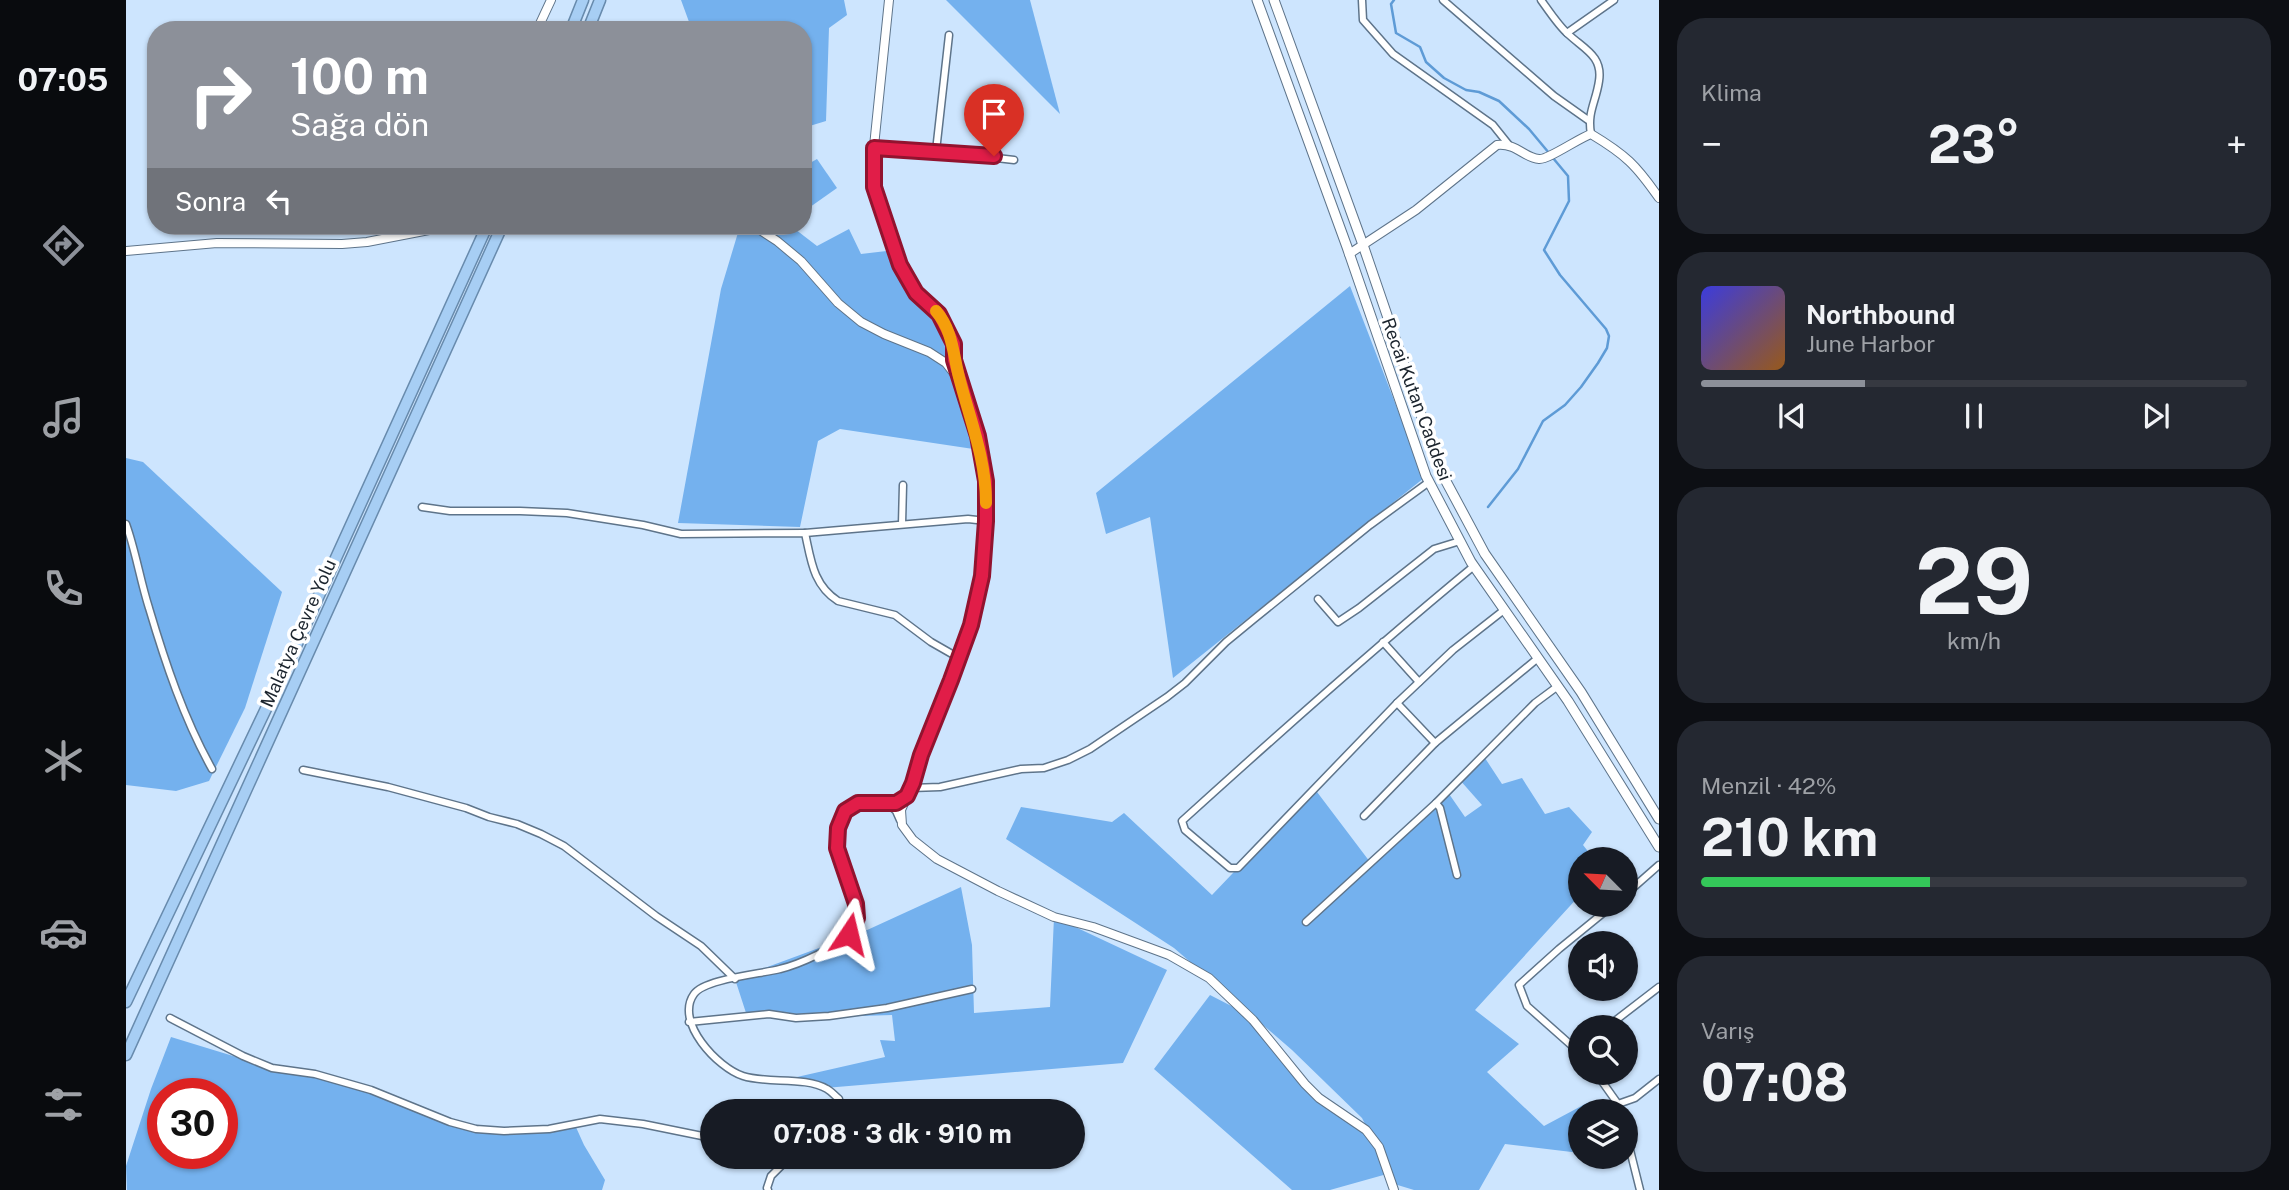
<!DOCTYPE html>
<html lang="tr">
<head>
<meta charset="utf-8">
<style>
  :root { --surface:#171b24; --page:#242831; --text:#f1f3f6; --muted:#9ea1a6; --line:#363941; --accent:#8c9099 }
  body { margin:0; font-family:"Public Sans",sans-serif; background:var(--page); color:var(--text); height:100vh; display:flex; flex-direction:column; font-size:26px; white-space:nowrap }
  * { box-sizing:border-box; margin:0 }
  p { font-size:23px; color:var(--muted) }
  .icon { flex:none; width:38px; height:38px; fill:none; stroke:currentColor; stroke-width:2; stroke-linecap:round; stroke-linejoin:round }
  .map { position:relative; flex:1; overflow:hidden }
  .sheet { display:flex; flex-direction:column; gap:18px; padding:18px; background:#0d0f14; width:630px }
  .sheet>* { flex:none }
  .top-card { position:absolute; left:21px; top:21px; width:665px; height:214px; border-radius:28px; box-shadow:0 2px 5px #0004; background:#8c9099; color:#fff; overflow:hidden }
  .needle { width:46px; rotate:294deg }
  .buttons { position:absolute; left:1442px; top:847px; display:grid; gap:14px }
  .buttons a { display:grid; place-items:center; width:70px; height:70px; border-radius:50%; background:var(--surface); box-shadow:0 2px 5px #0004; font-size:35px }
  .speed { position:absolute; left:21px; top:1078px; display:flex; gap:14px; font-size:35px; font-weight:700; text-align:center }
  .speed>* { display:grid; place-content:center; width:91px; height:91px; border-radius:50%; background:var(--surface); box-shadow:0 2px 5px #0004; line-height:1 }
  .speed .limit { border:10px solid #d22; background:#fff; color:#111 }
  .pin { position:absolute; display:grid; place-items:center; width:60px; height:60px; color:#fff; margin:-72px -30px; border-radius:50% 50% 50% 0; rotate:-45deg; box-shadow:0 0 7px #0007 }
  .pin .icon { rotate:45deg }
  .me { position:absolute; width:77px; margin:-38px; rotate:10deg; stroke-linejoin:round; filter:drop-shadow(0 0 5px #0008) }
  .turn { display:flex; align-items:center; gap:24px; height:147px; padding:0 28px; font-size:32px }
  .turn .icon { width:91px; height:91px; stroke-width:2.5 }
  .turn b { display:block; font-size:49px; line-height:60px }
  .then { display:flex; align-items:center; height:66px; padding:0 28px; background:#0003; gap:14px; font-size:26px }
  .big { font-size:52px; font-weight:700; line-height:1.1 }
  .sheet .card { flex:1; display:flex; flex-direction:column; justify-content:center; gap:10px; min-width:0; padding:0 24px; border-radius:28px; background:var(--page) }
  .sheet .dial { align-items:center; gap:0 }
  .dial b { font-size:91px; line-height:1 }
  .song { display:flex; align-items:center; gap:21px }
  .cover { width:84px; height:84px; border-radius:10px; background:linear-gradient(135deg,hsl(240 70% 55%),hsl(30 70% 35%)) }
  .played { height:7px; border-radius:4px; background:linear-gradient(90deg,var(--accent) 30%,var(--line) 30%) }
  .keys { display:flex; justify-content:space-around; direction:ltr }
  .heat { display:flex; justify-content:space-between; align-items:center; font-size:38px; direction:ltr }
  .charge { height:10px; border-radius:5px; background:linear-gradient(90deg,#34c759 42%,var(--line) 0) }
  .trip { position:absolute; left:574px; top:1099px; width:385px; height:70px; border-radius:35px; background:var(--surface); box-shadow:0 2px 5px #0004; font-weight:700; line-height:70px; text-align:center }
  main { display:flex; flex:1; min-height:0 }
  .tab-bar { display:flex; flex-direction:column; width:126px; justify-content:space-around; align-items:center; background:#090b0e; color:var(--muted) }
  .tab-bar .icon { width:49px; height:49px }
  .tab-bar .active { color:var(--accent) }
  .tab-bar b { font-size:32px; color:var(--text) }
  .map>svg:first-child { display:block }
  .forest { fill:#74b1ee; fill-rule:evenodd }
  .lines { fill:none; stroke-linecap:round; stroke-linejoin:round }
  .stream { stroke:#5e9bd6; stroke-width:2.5 }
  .minor-casing { stroke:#5e748a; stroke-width:9 }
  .tertiary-casing { stroke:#5e748a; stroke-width:10 }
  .secondary-casing { stroke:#5e748a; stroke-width:11 }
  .trunk-casing { stroke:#688bad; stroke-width:13 }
  .minor { stroke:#fff; stroke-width:6 }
  .tertiary { stroke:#fff; stroke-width:8 }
  .secondary { stroke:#fff; stroke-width:9 }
  .trunk { stroke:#a7cef4; stroke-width:10 }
  .route-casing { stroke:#92132f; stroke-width:18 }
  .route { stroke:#e11d48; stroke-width:12 }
  .slow { stroke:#f59e0b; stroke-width:12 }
  .labels { text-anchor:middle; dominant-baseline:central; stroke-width:7; stroke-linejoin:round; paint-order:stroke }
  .street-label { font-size:18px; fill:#1b242d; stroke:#fff }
</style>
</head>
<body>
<main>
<nav class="tab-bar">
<b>07:05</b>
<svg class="icon active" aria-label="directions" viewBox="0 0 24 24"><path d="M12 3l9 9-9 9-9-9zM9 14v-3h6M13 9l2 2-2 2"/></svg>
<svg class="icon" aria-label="music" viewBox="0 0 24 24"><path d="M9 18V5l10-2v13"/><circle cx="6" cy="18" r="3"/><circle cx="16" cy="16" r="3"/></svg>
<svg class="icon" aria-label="phone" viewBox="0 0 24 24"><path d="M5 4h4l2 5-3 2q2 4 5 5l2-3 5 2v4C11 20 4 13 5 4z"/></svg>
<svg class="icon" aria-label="climate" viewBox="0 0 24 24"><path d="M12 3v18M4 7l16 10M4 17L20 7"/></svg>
<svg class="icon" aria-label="car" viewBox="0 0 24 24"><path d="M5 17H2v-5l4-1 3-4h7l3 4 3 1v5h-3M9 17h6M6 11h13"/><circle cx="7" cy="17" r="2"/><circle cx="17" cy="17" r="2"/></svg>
<svg class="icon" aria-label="filters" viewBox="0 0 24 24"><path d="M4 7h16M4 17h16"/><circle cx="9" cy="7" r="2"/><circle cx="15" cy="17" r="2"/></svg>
</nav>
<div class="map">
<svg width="1533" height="1190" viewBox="0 0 1533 1190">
  <rect width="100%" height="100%" fill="#cde5fe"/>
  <!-- forest -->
  <g class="forest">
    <polygon points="555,0 718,0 721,15 703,28 700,121 677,128 677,30 566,30"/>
    <polygon points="820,0 904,0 934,114"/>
    <polygon points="691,159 711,188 677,212 677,167"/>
    <polygon points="614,226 665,226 691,246 723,229 735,254 769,250 790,293 813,314 828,344 820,363 834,381 854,450 714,429 692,441 674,527 552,523 595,289"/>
    <polygon points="1224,286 1298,478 1047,678 1024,517 980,534 970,493"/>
    <polygon points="0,458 17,462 156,592 119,708 83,781 50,791 0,785"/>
    <polygon points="1357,755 1376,784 1396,778 1419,814 1443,807 1466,832 1457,845 1468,859 1454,859 1454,895 1349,1010 1393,1044 1361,1072 1418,1126 1461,1103 1464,1111 1454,1111 1454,1153 1379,1144 1353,1190 1288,1190 1265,1183 1261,1174 1204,1190 1166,1190 1028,1069 1084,995 1119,1013 1186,1091 1245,1136 1236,1118 1166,1050 1048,948 880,839 895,807 986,822 998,813 1086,895 1188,788 1244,862 1321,791 1339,817 1356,805 1333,779"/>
    <polygon points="835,887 846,945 848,1013 924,1007 928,917 1041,970 997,1063 699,1088 649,1082 759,1057 754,1040 769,1041 766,1015 670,1018 621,1016 609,979 739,931"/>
    <path d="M45 1037 146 1068 189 1074 245 1090 350 1129 449 1125 458 1145 479 1180 476 1190H1L0 1166 25 1089ZM37 1094H96V1153H37Z"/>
  </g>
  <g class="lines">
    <!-- stream -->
    <g class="stream">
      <polyline points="1268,0 1265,4 1270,33 1294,47 1300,62 1318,78 1340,90 1353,92 1373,101 1403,129 1423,153"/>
      <polyline points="1362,507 1392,469 1417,421 1439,405 1455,387 1472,363 1481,348 1483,336 1480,329 1434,275 1418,250 1443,201 1442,176 1427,158"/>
    </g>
    <!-- minor casing -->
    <g class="minor-casing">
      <g id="minor">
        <polyline points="1236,0 1237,20 1267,54 1367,125 1383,145"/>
        <polyline points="1317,0 1428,96 1462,120"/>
        <path d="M1415 0C1423 11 1432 25 1442 34 1458 49 1477 56 1473 81 1470 102 1461 112 1465 134"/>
        <polyline points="1441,33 1488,0"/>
        <polyline points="748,148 810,151 888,160"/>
        <polyline points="810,151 823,35"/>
        <path d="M296 507 324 511H394L441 513 517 525 555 534 679 533C685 560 687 585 712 601L769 615 805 642 833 658"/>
        <path d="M0 524C10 552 14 580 23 608 39 662 58 719 86 769"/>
        <polyline points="776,524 777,485"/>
        <polyline points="679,533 842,519 860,521"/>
        <path d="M1348 566C1248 648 1152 734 1056 821L1059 830 1104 868H1112L1271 703 1327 650 1378 610"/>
        <polyline points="1192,599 1212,622 1233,608 1308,549 1334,541"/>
        <polyline points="1257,642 1293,682"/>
        <polyline points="1271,703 1309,743 1412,658"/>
        <polyline points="177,770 262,787 340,808 363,817 391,824 415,834 438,846 530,916 575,946 609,979"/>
        <polyline points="785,788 814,787 895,769 918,768 942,760 964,749 1041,697 1059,683 1100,642 1128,619 1244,525 1303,482"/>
        <polyline points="761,803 770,811 774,820"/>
        <polyline points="1310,803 1314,808 1331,875"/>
        <polyline points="1238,816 1309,743"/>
        <polyline points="1500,894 1533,865"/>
        <polyline points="1180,922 1310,803 1409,703 1432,686"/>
        <polyline points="44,1018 117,1056 146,1068 189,1074 245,1090 324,1122 350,1129 378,1131 423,1129 474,1119 517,1124 586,1138"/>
        <polyline points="563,1022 643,1014 670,1018 703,1016 761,1008 846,989"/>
        <polyline points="1481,1027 1533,987"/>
        <polyline points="1454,1053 1401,1006 1393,985 1433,949 1487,905"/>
        <polyline points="1470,1073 1492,1104 1494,1111"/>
        <polyline points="1492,1104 1509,1098 1533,1079"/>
        <path d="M714 1111 713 1099C709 1096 705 1091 701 1089 679 1076 642 1084 617 1076 592 1068 548 1022 568 994 578 979 635 974 654 969 671 965 714 947 724 932 749 897 688 844 719 811 734 796 760 809 780 797"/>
        <polyline points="1500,1134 1514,1190"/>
        <polyline points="642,1190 641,1188 645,1176 664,1157"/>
      </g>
    </g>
    <!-- tertiary casing -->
    <g class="tertiary-casing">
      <g id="tertiary">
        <polyline points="763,0 747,156 748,187 774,265 790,293 813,314 828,344 832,375"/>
        <polyline points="411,30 425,0"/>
        <polyline points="628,226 651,241 675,261 712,303 735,322 758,334 803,352 820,363 834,381 852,436 860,481 856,577 845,625 826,680 795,755 787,783 775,810 776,825 787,840 811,859 872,891 928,917 967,927 1043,955 1083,978 1127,1020 1179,1084 1193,1098 1240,1130 1253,1147 1268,1190"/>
        <polyline points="0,251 91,243 216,244 241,242 303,230 313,226"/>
        <path d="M1223 254 1290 210 1371 145C1391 143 1398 158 1413 159 1422 160 1453 138 1465 134 1500 155 1510 165 1533 198"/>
      </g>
    </g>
    <!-- secondary casing -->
    <g class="secondary-casing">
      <g id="secondary">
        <polyline points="1131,0 1221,247 1300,476 1345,562 1442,701 1533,847"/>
        <polyline points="1148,0 1236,242 1314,470 1359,554 1455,692 1533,819"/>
      </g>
    </g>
    <!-- trunk casing -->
    <g class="trunk-casing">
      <g id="trunk">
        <polyline points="445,30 457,0"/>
        <polyline points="462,30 474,0"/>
        <polyline points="0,1002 169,648 361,226"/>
        <polyline points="0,1055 376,226"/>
      </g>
    </g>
    <!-- minor -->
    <use href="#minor" class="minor"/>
    <!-- tertiary -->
    <use href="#tertiary" class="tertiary"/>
    <!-- secondary -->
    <use href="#secondary" class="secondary"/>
    <!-- trunk -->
    <use href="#trunk" class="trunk"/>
  </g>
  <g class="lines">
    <!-- route casing -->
    <g class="route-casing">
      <polyline id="route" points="723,934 731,918 730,904 711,848 712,828 719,811 732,803 770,803 781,796 787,783 795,755 825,680 845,625 856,576 860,521 860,481 852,436 828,360 828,344 813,314 790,293 774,265 748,187 748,148 868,156"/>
    </g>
    <!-- route -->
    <use href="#route" class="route"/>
    <!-- slow -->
    <path class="slow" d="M810 311C827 331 827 354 833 377 844 420 860 459 860 503"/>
  </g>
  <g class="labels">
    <!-- street labels -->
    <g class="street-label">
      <text transform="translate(1291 399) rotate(70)">Recai Kutan Caddesi</text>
      <text transform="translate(172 633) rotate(-66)">Malatya Çevre Yolu</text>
    </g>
  </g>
</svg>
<div class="buttons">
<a><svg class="needle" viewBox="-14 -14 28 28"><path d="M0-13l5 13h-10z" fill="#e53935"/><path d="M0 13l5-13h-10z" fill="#9ea1a6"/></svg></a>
<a><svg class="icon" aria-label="sound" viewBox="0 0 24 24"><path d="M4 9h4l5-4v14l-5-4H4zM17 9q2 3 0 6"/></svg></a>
<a><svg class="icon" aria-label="search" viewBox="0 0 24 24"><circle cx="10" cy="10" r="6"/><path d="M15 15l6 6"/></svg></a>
<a><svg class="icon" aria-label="layers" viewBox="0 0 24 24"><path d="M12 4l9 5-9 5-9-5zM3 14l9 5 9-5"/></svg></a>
</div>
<div class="speed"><div class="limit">30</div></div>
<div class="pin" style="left:868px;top:156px;background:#d93025"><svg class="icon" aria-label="arrive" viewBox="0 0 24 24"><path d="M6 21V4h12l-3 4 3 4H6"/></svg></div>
<svg class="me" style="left:723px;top:934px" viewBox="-20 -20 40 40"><path d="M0-17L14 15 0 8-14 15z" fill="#e11d48" stroke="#fff" stroke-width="4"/></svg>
<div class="trip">07:08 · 3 dk · 910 m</div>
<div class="top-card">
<div class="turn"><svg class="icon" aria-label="right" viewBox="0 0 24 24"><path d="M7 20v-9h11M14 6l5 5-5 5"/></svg><div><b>100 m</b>Sağa dön</div></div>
<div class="then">Sonra<svg class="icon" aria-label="left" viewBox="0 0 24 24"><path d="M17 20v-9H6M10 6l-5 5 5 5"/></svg></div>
</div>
</div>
<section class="sheet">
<div class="card"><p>Klima</p>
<div class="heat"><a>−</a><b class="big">23°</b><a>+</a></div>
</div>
<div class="card">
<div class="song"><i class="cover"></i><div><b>Northbound</b><p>June Harbor</p></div></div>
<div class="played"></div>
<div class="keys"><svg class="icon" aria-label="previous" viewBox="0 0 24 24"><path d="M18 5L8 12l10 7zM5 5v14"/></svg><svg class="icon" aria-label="pause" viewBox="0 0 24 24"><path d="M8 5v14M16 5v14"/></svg><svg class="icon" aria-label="next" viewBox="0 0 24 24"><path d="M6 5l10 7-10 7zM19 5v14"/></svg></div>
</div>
<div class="card dial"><b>29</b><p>km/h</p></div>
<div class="card"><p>Menzil · 42%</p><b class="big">210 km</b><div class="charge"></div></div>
<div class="card"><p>Varış</p><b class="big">07:08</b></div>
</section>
</main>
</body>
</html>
